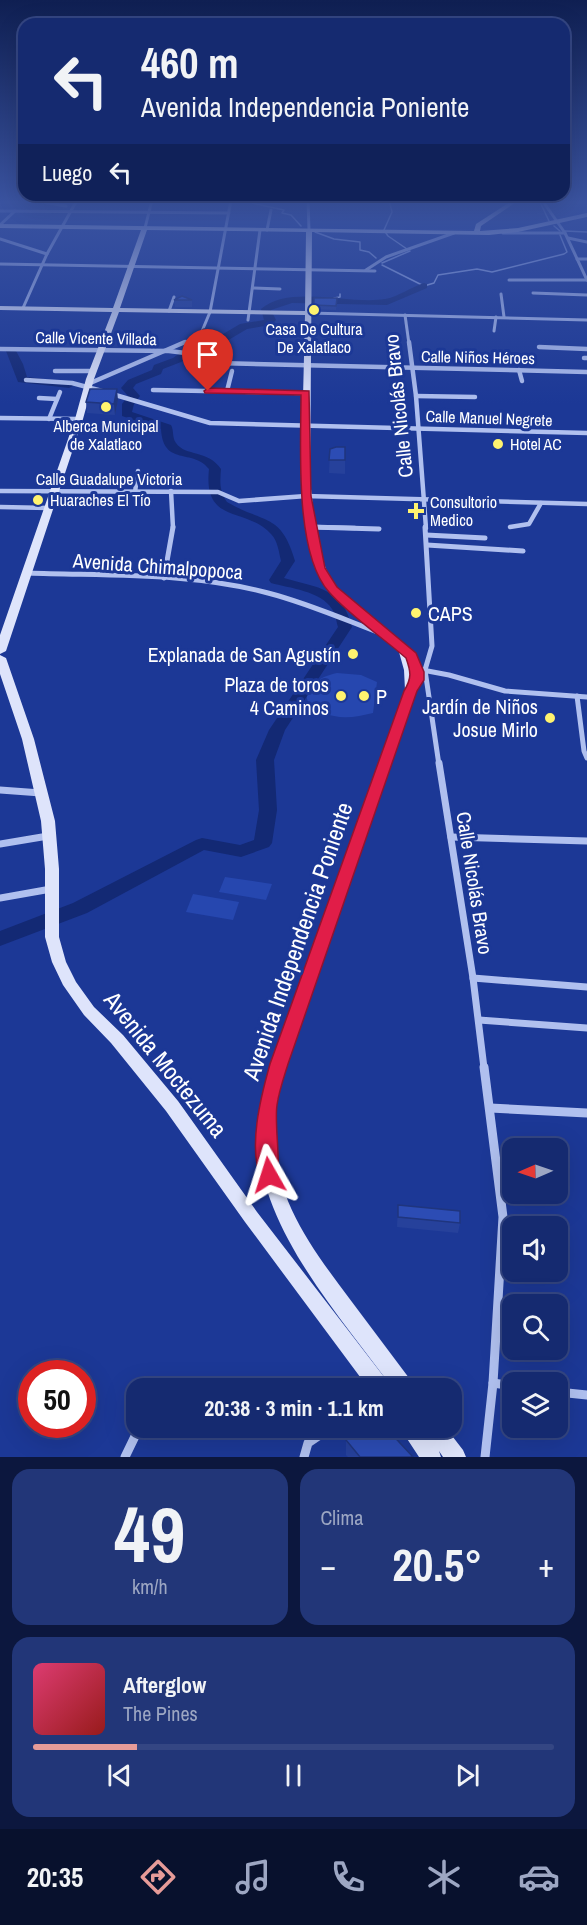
<!DOCTYPE html>
<html lang="es">
<head>
<meta charset="utf-8">
<style>
  :root { --surface:#152a70; --page:#223678; --text:#f1f3f6; --muted:#9da7c3; --line:#344683; --accent:#e69b98 }
  body { margin:0; font-family:"Archivo Narrow",sans-serif; background:var(--page); color:var(--text); height:100vh; display:flex; flex-direction:column; font-size:22px; white-space:nowrap }
  * { box-sizing:border-box; margin:0 }
  p { font-size:20px; color:var(--muted) }
  .icon { flex:none; width:33px; height:33px; fill:none; stroke:currentColor; stroke-width:2; stroke-linecap:round; stroke-linejoin:round }
  .map { position:relative; height:1457px; overflow:hidden }
  .details { display:flex; flex-direction:column; gap:12px; padding:12px; background:#0c173e; flex:1 }
  .details>* { flex:none }
  .guide { position:absolute; left:18px; top:18px; width:552px; height:183px; border-radius:18px; box-shadow:0 6px 24px #0002,0 0 0 2px var(--line); background:#152a70; color:var(--text); overflow:hidden }
  .needle { width:39px; rotate:268deg }
  .fabs { position:absolute; left:502px; top:1138px; display:grid; gap:12px }
  .fabs a { display:grid; place-items:center; width:66px; height:66px; border-radius:12px; background:var(--surface); box-shadow:0 6px 24px #0002,0 0 0 2px var(--line); font-size:30px }
  .speed { position:absolute; left:18px; top:1360px; display:flex; gap:12px; font-size:30px; font-weight:700; text-align:center }
  .speed>* { display:grid; place-content:center; width:78px; height:78px; border-radius:50%; background:var(--surface); box-shadow:0 6px 24px #0002,0 0 0 2px var(--line); line-height:1 }
  .speed .limit { border:9px solid #d22; background:#fff; color:#111 }
  .pin { position:absolute; display:grid; place-items:center; width:51px; height:51px; color:#fff; margin:-62px -26px; border-radius:50% 50% 50% 0; rotate:-45deg; box-shadow:0 0 6px #0007 }
  .pin .icon { rotate:45deg }
  .me { position:absolute; width:66px; margin:-33px; rotate:354deg; stroke-linejoin:round; filter:drop-shadow(0 0 4px #0008) }
  .turn { display:flex; align-items:center; gap:21px; height:126px; padding:0 24px; font-size:27px }
  .turn .icon { width:78px; height:78px; stroke-width:2.5 }
  .turn b { display:block; font-size:42px; line-height:51px }
  .then { display:flex; align-items:center; height:57px; padding:0 24px; background:#0003; gap:12px; font-size:22px }
  .big { font-size:45px; font-weight:700; line-height:1.1 }
  .details .tile { flex:1; display:flex; flex-direction:column; justify-content:center; gap:9px; min-width:0; padding:0 21px; border-radius:18px; background:var(--page) }
  .details .dial { align-items:center; gap:0 }
  .dial b { font-size:78px; line-height:1 }
  .song { display:flex; align-items:center; gap:18px }
  .cover { width:72px; height:72px; border-radius:9px; background:linear-gradient(135deg,hsl(340 70% 55%),hsl(0 70% 35%)) }
  .played { height:6px; border-radius:3px; background:linear-gradient(90deg,var(--accent) 20%,var(--line) 20%) }
  .keys { display:flex; justify-content:space-around; direction:ltr }
  .heat { display:flex; justify-content:space-between; align-items:center; font-size:33px; direction:ltr }
  .details .tiles { flex:1; display:grid; gap:12px; grid-template-columns:1fr 1fr }
  .tile:last-child { grid-column:span 2 }
  .trip { position:absolute; left:126px; top:1378px; width:336px; height:60px; border-radius:18px; background:var(--surface); box-shadow:0 6px 24px #0002,0 0 0 2px var(--line); font-weight:700; line-height:60px; text-align:center }
  .dock { display:flex; height:96px; justify-content:space-around; align-items:center; background:#08112d; color:var(--muted) }
  .dock .icon { width:42px; height:42px }
  .dock .on { color:var(--accent) }
  .dock b { font-size:27px; color:var(--text) }
  .map>svg:first-child { display:block }
  .green { fill:#2647af }
  .lines { fill:none; stroke-linecap:round; stroke-linejoin:round }
  .stream { stroke:#a4b8f1; stroke-width:1.5 }
  .river { fill:#132974; fill-rule:evenodd }
  .minor-far4 { stroke:#b0c0ef; stroke-width:3 }
  .minor-far3 { stroke:#b0c0ef; stroke-width:4.5 }
  .minor-far2 { stroke:#b0c0ef; stroke-width:5 }
  .minor-far1 { stroke:#b0c0ef; stroke-width:7 }
  .minor { stroke:#b0c0ef; stroke-width:9 }
  .secondary { fill:#dee4fb; fill-rule:evenodd }
  .wall { fill:#26419b }
  .shaded-wall { fill:#1f357e }
  .building { fill:#2c4cb4; stroke:#1f357e; stroke-width:1.5 }
  .route { fill:#e11d48; stroke:#92132f; stroke-width:1.5 }
  .poi-dot { fill:#fff36f; stroke:#1c3896; stroke-width:2 }
  .labels { text-anchor:middle; dominant-baseline:central; stroke-width:6; stroke-linejoin:round; paint-order:stroke }
  .far-poi-label { font-size:16px; fill:#fff; stroke:#1c3896; text-anchor:start }
  .far-street-label { font-size:16px; fill:#fff; stroke:#1c3896 }
  .street-label { font-size:20px; fill:#fff; stroke:#1c3896 }
  .poi-label { font-size:20px; fill:#fff; stroke:#1c3896; text-anchor:end }
  .near-street-label { font-size:24px; fill:#fff; stroke:#1c3896 }
</style>
</head>
<body>
<div class="map">
<svg width="587" height="1457" viewBox="0 0 587 1457">
  <rect width="100%" height="100%" fill="#1c3896"/>
  <!-- green -->
  <g class="green">
    <path d="M337 673 361 675 377 682 373 713C360 716 347 719 334 716 295 709 300 681 337 673Z"/>
    <polygon points="225,877 272,884 266,900 219,892"/>
    <polygon points="193,894 239,902 233,920 186,912"/>
  </g>
  <g class="lines">
    <!-- stream -->
    <g class="stream">
      <polyline points="238,200 284,210 282,213 291,215 301,226"/>
      <polyline points="389,200 392,212 384,230 388,236 407,249"/>
      <polyline points="539,200 549,221"/>
      <polyline points="554,226 560,231"/>
      <polyline points="565,231 587,232"/>
      <polyline points="315,232 334,239 360,242 360,250 369,252 376,258"/>
      <polyline points="382,263 410,251"/>
      <polyline points="382,265 424,286 434,283 438,275 477,269 492,272 564,254 567,252 560,235"/>
      <polyline points="334,298 340,297 340,294"/>
    </g>
    <!-- river -->
    <g class="river">
      <path d="M424 283 427 284V288L387 305 292 303 271 310 276 320 271 325 247 329 215 348 195 352 181 362 163 369 161 374 136 384 133 388 140 396 134 404 132 412 171 425C174 430 172 438 176 443 186 457 207 449 221 469 220 481 219 491 227 502 264 524 281 512 295 561L284 578C319 588 342 588 352 627L285 730 274 760 277 810 272 843 269 847 241 857 204 850 87 913 0 946V931L73 903 196 840 202 838 240 845 254 840 259 810 256 760 269 730 338 627C336 621 336 614 332 609 321 591 289 588 271 583L269 580 281 561C279 553 278 541 271 534 245 506 203 525 209 469 193 448 163 467 161 429L122 416V404L128 396 121 388 128 380 152 370 154 365 173 358 188 347 208 343 240 324 264 320 261 309C289 284 350 305 385 299 398 297 411 287 424 283Z"/>
      <polygon points="11,348 15,349 23,364 27,377 69,382 75,385 69,388 18,382 6,351"/>
    </g>
    <!-- minor-far4 -->
    <g class="minor-far4">
      <polyline points="30,200 66,206"/>
      <polyline points="100,200 113,201"/>
      <polyline points="308,200 309,230"/>
      <polyline points="499,200 516,200"/>
      <polyline points="542,200 565,233 587,280"/>
      <polyline points="0,211 229,213"/>
      <polyline points="0,225 15,211"/>
      <polyline points="145,228 152,200"/>
      <polyline points="267,230 271,210"/>
      <polyline points="503,233 565,233"/>
      <polyline points="568,238 587,242"/>
      <polyline points="0,239 47,254"/>
      <polyline points="577,259 587,259"/>
      <polyline points="0,264 375,271"/>
      <polyline points="366,270 386,257 454,233"/>
      <polyline points="509,280 587,280"/>
      <polyline points="253,288 280,289"/>
      <polyline points="533,293 587,295"/>
      <polyline points="501,294 504,317"/>
      <polyline points="23,308 47,254 77,200"/>
      <polyline points="169,311 174,297"/>
      <polyline points="308,313 587,320"/>
      <polyline points="405,315 409,344"/>
      <polyline points="248,320 260,230"/>
      <polyline points="494,331 496,317"/>
      <polyline points="181,344 200,336 210,312 231,200"/>
    </g>
    <!-- minor-far3 -->
    <g class="minor-far3">
      <polyline points="409,342 416,396 426,528"/>
      <polyline points="539,347 587,349"/>
      <polyline points="0,349 169,351 202,355 208,361 218,363 587,372"/>
      <polyline points="584,358 587,358"/>
      <polyline points="519,370 522,381"/>
      <polyline points="55,371 93,371"/>
      <polyline points="26,380 72,383 102,391"/>
      <polyline points="88,384 185,342"/>
      <polyline points="153,390 305,393"/>
      <polyline points="227,391 232,371"/>
      <polyline points="112,394 210,423 587,433"/>
      <polyline points="416,396 475,397"/>
      <polyline points="39,398 57,399"/>
      <polyline points="0,418 79,419"/>
      <polyline points="49,419 60,392"/>
      <polyline points="0,491 218,492 239,501 306,496 587,504"/>
      <polyline points="171,491 173,528"/>
      <polyline points="135,492 138,471"/>
      <polyline points="0,507 49,508"/>
      <polyline points="311,527 355,528"/>
      <polyline points="510,527 529,524 541,503"/>
    </g>
    <!-- minor-far2 -->
    <g class="minor-far2">
      <polyline points="311,527 379,529"/>
      <polyline points="425,527 432,646 425,670 439,765"/>
      <polyline points="426,535 485,538"/>
      <polyline points="427,545 523,551"/>
      <path d="M28 573C108 576 190 572 268 593 307 603 343 619 380 633"/>
      <polyline points="164,578 173,527"/>
      <polyline points="417,669 449,675 505,691 587,697"/>
      <polyline points="577,696 584,751 587,758"/>
    </g>
    <!-- minor-far1 -->
    <g class="minor-far1">
      <polyline points="439,763 473,978 484,1068"/>
      <polyline points="0,790 41,793"/>
      <polyline points="451,837 587,841"/>
      <polyline points="0,844 48,836"/>
      <polyline points="0,898 51,889"/>
      <polyline points="473,978 587,987"/>
      <polyline points="479,1020 587,1028"/>
    </g>
    <!-- minor -->
    <g class="minor">
      <polyline points="484,1067 503,1217 493,1383 485,1457"/>
      <polyline points="490,1108 587,1113"/>
      <polyline points="493,1383 513,1386"/>
      <polyline points="558,1392 587,1395"/>
      <polyline points="125,1457 139,1428"/>
      <polyline points="304,1457 308,1443 330,1428"/>
    </g>
    <!-- secondary -->
    <g class="secondary">
      <path d="M513 200H519L481 226 480 231 518 228 587 213V217L518 232 489 235 312 232 310 480 317 543 326 569 337 588 415 655 411 658 416 670 417 690 287 1064C280 1089 273 1114 274 1140 277 1202 313 1250 349 1298 370 1326 391 1354 412 1382L415 1389H393C342 1318 261 1231 258 1140 257 1114 264 1089 271 1064L405 690 404 670 399 652 329 592 316 569 308 543 301 480 305 315 119 312 94 379 83 419 6 651 0 654V635L75 419 86 379 112 312 0 310V306L113 308 141 230 0 228V224L474 231 476 224ZM147 230 306 232 305 311 120 308Z"/>
      <polygon points="0,655 6,658 34,739 55,821 59,869 59,937 66,962 76,982 94,1007 123,1035 178,1101 257,1212 388,1382 391,1389 369,1389 245,1222 166,1111 111,1043 84,1015 63,985 52,962 45,937 45,869 41,821 22,739 0,674"/>
      <polygon points="400,1428 422,1428 426,1433 424,1428 446,1428 463,1450 466,1457 443,1457 439,1451 441,1457 419,1457"/>
    </g>
  </g>
  <!-- wall -->
  <g class="wall">
    <polygon points="314,298 337,298 336,310 314,309"/>
    <polygon points="174,300 192,300 192,307 175,307"/>
    <polygon points="193,336 218,338 206,345 194,343"/>
    <polygon points="118,400 115,415 87,413 86,402"/>
    <polygon points="345,447 345,474 329,473 330,449"/>
    <polygon points="398,1205 460,1223 458,1233 397,1227"/>
    <polygon points="346,1440 413,1457 348,1457 346,1455"/>
  </g>
  <!-- shaded-wall -->
  <g class="shaded-wall">
    <polygon points="218,331 218,338 206,345 205,339"/>
    <polygon points="117,389 118,400 115,415 114,404"/>
  </g>
  <!-- building -->
  <g class="building">
    <polygon points="182,296 192,300 174,300"/>
    <polygon points="314,298 337,298 336,306 314,305"/>
    <polygon points="204,329 218,331 205,339 193,336"/>
    <polygon points="90,389 117,389 114,404 86,402"/>
    <polygon points="336,447 345,447 345,460 329,460 330,449"/>
    <polygon points="398,1205 460,1211 460,1223 398,1217"/>
    <polygon points="362,1428 386,1428 413,1457 360,1457 346,1440"/>
  </g>
  <!-- sky -->
  <linearGradient id="sky" x2="0" y2="1"><stop stop-color="#0f1f52"/><stop offset="0.5" stop-color="#3a53a0"/><stop offset="1" stop-color="#3a53a0" stop-opacity="0"/></linearGradient>
  <rect width="587" height="404" fill="url(#sky)"/>
  <!-- route -->
  <path class="route" d="M208 388 309 391 311 496 325 568 337 587 416 653 424 672V680L417 691 288 1064C284 1077 279 1091 277 1105 274 1124 282 1169 276 1181L269 1183 262 1181C247 1149 261 1096 270 1064L404 691C412 678 411 672 406 658 383 638 348 614 329 592 294 553 301 446 301 395L205 393 204 391Z"/>
  <!-- markers -->
  <g class="poi-dot">
    <circle cx="314" cy="310" r="6"/>
    <circle cx="106" cy="407" r="6"/>
    <circle cx="498" cy="444" r="6"/>
    <circle cx="38" cy="500" r="6"/>
    <path d="M413 502h6v6h6v6h-6v6h-6v-6h-6v-6h6z"/>
    <circle cx="416" cy="613" r="6"/>
    <circle cx="353" cy="654" r="6"/>
    <circle cx="341" cy="696" r="6"/>
    <circle cx="364" cy="696" r="6"/>
    <circle cx="550" cy="718" r="6"/>
  </g>
  <g class="labels">
    <!-- far-poi labels -->
    <g class="far-poi-label">
      <text x="314" y="329" text-anchor="middle">Casa De Cultura<tspan x="314" dy="18">De Xalatlaco</tspan></text>
      <text x="106" y="426" text-anchor="middle">Alberca Municipal<tspan x="106" dy="18">de Xalatlaco</tspan></text>
      <text x="510" y="444">Hotel AC</text>
      <text x="50" y="500">Huaraches El Tío</text>
      <text x="430" y="502">Consultorio<tspan x="430" dy="18">Medico</tspan></text>
    </g>
    <!-- far-street labels -->
    <g class="far-street-label">
      <text transform="translate(96 338) rotate(1)">Calle Vicente Villada</text>
      <text transform="translate(478 357) rotate(1)">Calle Niños Héroes</text>
      <text transform="translate(489 418) rotate(2)">Calle Manuel Negrete</text>
      <text x="109" y="479">Calle Guadalupe Victoria</text>
    </g>
    <!-- street labels -->
    <g class="street-label">
      <text transform="translate(398 406) rotate(-96)">Calle Nicolás Bravo</text>
      <text transform="translate(158 566) rotate(4)">Avenida Chimalpopoca</text>
      <text transform="translate(475 883) rotate(81)">Calle Nicolás Bravo</text>
    </g>
    <!-- poi labels -->
    <g class="poi-label">
      <text x="428" y="613" text-anchor="start">CAPS</text>
      <text x="341" y="654">Explanada de San Agustín</text>
      <text x="329" y="684">Plaza de toros<tspan x="329" dy="23">4 Caminos</tspan></text>
      <text x="376" y="696" text-anchor="start">P</text>
      <text x="538" y="706">Jardín de Niños<tspan x="538" dy="23">Josue Mirlo</tspan></text>
    </g>
    <!-- near-street labels -->
    <g class="near-street-label">
      <text transform="translate(297 941) rotate(-71)">Avenida Independencia Poniente</text>
      <text transform="translate(166 1064) rotate(51)">Avenida Moctezuma</text>
    </g>
  </g>
</svg>
<div class="fabs">
<a><svg class="needle" viewBox="-14 -14 28 28"><path d="M0-13l5 13h-10z" fill="#e53935"/><path d="M0 13l5-13h-10z" fill="#9da7c3"/></svg></a>
<a><svg class="icon" aria-label="sound" viewBox="0 0 24 24"><path d="M4 9h4l5-4v14l-5-4H4zM17 9q2 3 0 6"/></svg></a>
<a><svg class="icon" aria-label="search" viewBox="0 0 24 24"><circle cx="10" cy="10" r="6"/><path d="M15 15l6 6"/></svg></a>
<a><svg class="icon" aria-label="layers" viewBox="0 0 24 24"><path d="M12 4l9 5-9 5-9-5zM3 14l9 5 9-5"/></svg></a>
</div>
<div class="speed"><div class="limit">50</div></div>
<div class="pin" style="left:208px;top:391px;background:#d93025"><svg class="icon" aria-label="arrive" viewBox="0 0 24 24"><path d="M6 21V4h12l-3 4 3 4H6"/></svg></div>
<svg class="me" style="left:269px;top:1175px" viewBox="-20 -20 40 40"><path d="M0-17L14 15 0 8-14 15z" fill="#e11d48" stroke="#fff" stroke-width="4"/></svg>
<div class="trip">20:38 · 3 min · 1.1 km</div>
<div class="guide">
<div class="turn"><svg class="icon" aria-label="left" viewBox="0 0 24 24"><path d="M17 20v-9H6M10 6l-5 5 5 5"/></svg><div><b>460 m</b>Avenida Independencia Poniente</div></div>
<div class="then">Luego<svg class="icon" aria-label="left" viewBox="0 0 24 24"><path d="M17 20v-9H6M10 6l-5 5 5 5"/></svg></div>
</div>
</div>
<section class="details">
<div class="tiles">
<div class="tile dial"><b>49</b><p>km/h</p></div>
<div class="tile"><p>Clima</p>
<div class="heat"><a>−</a><b class="big">20.5°</b><a>+</a></div>
</div>
<div class="tile">
<div class="song"><i class="cover"></i><div><b>Afterglow</b><p>The Pines</p></div></div>
<div class="played"></div>
<div class="keys"><svg class="icon" aria-label="previous" viewBox="0 0 24 24"><path d="M18 5L8 12l10 7zM5 5v14"/></svg><svg class="icon" aria-label="pause" viewBox="0 0 24 24"><path d="M8 5v14M16 5v14"/></svg><svg class="icon" aria-label="next" viewBox="0 0 24 24"><path d="M6 5l10 7-10 7zM19 5v14"/></svg></div>
</div>
</div>
</section>
<nav class="dock">
<b>20:35</b>
<svg class="icon on" aria-label="directions" viewBox="0 0 24 24"><path d="M12 3l9 9-9 9-9-9zM9 14v-3h6M13 9l2 2-2 2"/></svg>
<svg class="icon" aria-label="music" viewBox="0 0 24 24"><path d="M9 18V5l10-2v13"/><circle cx="6" cy="18" r="3"/><circle cx="16" cy="16" r="3"/></svg>
<svg class="icon" aria-label="phone" viewBox="0 0 24 24"><path d="M5 4h4l2 5-3 2q2 4 5 5l2-3 5 2v4C11 20 4 13 5 4z"/></svg>
<svg class="icon" aria-label="climate" viewBox="0 0 24 24"><path d="M12 3v18M4 7l16 10M4 17L20 7"/></svg>
<svg class="icon" aria-label="car" viewBox="0 0 24 24"><path d="M5 17H2v-5l4-1 3-4h7l3 4 3 1v5h-3M9 17h6M6 11h13"/><circle cx="7" cy="17" r="2"/><circle cx="17" cy="17" r="2"/></svg>
</nav>
</body>
</html>
